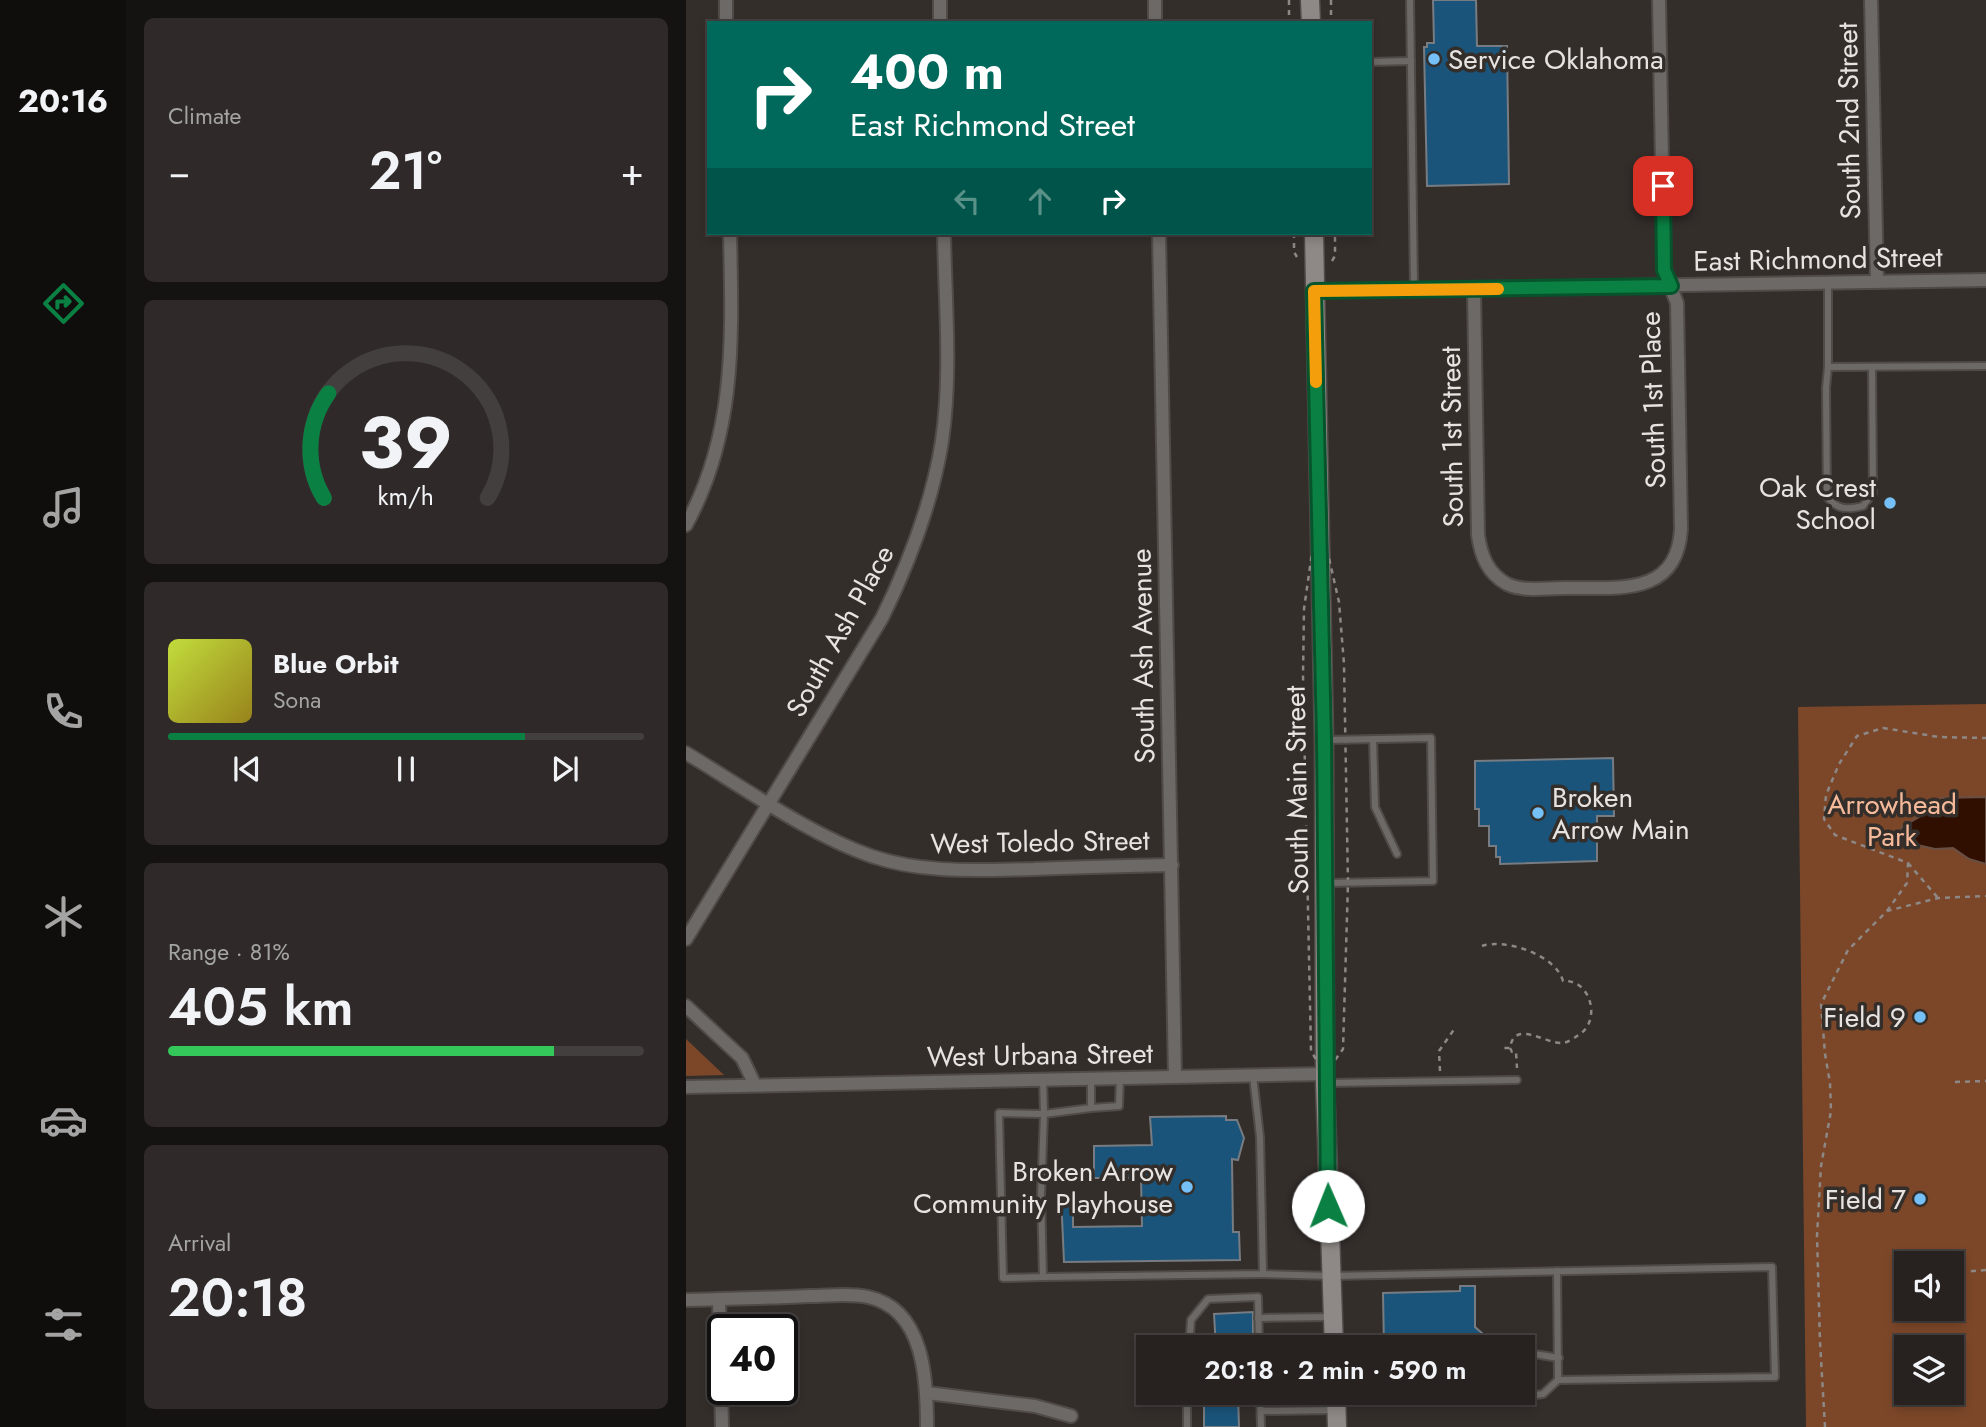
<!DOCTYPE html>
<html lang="en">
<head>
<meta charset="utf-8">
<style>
  :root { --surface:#272220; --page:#2f2a29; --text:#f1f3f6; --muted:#a4a4a5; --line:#433f3e; --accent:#0b8043 }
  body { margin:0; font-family:Jost,sans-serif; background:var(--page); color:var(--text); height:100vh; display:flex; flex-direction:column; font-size:26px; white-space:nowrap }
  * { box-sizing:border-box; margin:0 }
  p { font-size:23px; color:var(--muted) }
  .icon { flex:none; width:38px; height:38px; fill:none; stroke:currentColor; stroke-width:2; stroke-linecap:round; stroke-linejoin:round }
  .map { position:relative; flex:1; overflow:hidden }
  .panel { display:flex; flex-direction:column; gap:18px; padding:18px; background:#151312; width:560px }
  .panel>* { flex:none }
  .top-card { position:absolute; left:21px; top:21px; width:665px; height:214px; border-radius:0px; box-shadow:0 4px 10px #0003,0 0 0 2px var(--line); background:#00695c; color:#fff; overflow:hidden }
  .tools { position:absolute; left:1208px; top:1251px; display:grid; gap:14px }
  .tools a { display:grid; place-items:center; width:70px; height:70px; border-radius:0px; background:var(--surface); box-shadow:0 4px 10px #0003,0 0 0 2px var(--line); font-size:35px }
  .speed { position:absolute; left:21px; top:1314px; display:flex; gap:14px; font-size:35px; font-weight:700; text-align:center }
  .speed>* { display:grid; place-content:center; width:91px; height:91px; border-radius:50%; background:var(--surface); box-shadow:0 4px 10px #0003,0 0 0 2px var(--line); line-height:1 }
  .speed .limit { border:4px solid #111; border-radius:10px; background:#fff; color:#111 }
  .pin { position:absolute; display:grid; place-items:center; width:60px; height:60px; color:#fff; margin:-30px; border-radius:14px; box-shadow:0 4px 10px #0006 }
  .me { position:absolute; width:77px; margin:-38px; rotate:359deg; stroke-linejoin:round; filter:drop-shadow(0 0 5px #0008) }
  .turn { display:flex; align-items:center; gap:24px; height:147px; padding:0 28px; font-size:32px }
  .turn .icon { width:91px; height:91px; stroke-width:2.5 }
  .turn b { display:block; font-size:49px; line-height:60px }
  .lanes { display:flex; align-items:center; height:66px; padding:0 28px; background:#0003; justify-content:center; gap:35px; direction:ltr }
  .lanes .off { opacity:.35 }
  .big { font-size:52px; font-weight:600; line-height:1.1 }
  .panel .card { flex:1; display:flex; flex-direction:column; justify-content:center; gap:10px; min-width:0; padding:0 24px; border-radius:10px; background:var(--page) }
  .panel .dial { align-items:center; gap:0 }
  .dial svg { height:182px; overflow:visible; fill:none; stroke:var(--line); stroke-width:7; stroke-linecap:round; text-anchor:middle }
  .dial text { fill:var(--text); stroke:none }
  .song { display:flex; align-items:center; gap:21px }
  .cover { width:84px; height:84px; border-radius:10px; background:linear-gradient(135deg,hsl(70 70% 55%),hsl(50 70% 35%)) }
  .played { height:7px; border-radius:4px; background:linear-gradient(90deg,var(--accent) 75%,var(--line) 75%) }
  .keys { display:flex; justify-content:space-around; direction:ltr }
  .heat { display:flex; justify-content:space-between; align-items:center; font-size:38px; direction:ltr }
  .charge { height:10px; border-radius:5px; background:linear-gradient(90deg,#34c759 81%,var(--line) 0) }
  .trip { position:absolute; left:450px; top:1335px; width:399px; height:70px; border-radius:0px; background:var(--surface); box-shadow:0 4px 10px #0003,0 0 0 2px var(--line); font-weight:600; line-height:70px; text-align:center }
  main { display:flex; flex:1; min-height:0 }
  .dock { display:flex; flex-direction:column; width:126px; justify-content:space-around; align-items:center; background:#100e0d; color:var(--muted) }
  .dock .icon { width:49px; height:49px }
  .dock .current { color:var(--accent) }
  .dock b { font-size:32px; color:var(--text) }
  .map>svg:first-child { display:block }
  .green { fill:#7c4729; fill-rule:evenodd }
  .water { fill:#310f00; stroke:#684f44; stroke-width:2 }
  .building { fill:#1b547a; stroke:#767c81; stroke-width:2 }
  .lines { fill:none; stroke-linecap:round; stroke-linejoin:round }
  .lane-casing { stroke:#514b48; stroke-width:10 }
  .street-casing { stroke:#514b48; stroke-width:16 }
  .secondary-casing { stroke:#514b48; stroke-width:21 }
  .path { stroke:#8d8885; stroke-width:2.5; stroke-dasharray:5 5; stroke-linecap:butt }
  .lane { stroke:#6c6967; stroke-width:6 }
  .street { stroke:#6c6967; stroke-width:12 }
  .secondary { stroke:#8e8987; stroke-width:18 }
  .route-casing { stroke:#07532c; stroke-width:18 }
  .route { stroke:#0b8043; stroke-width:12 }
  .slow { stroke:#f59e0b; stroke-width:12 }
  .poi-dot { fill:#75c0f6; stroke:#342e2b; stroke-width:2.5 }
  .labels { text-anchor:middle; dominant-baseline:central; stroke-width:7; stroke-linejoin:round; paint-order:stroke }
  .poi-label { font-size:28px; fill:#e7e3e1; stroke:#342e2b; text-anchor:end }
  .street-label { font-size:28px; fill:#e7e3e1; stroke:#342e2b }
  .park-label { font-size:28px; fill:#f6ba9a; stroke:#342e2b }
</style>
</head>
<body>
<main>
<nav class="dock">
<b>20:16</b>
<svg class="icon current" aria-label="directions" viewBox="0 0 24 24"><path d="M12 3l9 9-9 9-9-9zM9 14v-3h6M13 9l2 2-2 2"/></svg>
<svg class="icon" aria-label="music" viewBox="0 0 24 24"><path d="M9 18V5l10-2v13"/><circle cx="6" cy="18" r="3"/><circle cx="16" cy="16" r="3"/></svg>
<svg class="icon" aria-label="phone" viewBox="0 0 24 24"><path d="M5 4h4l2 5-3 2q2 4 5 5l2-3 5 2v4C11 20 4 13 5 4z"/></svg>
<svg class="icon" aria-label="climate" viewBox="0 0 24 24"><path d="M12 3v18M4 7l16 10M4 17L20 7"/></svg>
<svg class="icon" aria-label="car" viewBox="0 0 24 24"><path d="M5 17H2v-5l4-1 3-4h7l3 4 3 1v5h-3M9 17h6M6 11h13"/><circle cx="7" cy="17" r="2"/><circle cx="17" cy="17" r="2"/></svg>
<svg class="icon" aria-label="filters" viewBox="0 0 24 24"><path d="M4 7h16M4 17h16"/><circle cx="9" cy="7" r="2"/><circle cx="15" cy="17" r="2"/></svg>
</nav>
<section class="panel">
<div class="card"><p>Climate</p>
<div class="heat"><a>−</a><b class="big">21°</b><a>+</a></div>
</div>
<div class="card dial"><svg viewBox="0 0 100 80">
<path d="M14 69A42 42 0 1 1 86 69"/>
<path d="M14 69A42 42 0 0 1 16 23" stroke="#0b8043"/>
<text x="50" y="56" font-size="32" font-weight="700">39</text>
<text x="50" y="72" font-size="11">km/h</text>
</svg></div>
<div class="card">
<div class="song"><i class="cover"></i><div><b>Blue Orbit</b><p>Sona</p></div></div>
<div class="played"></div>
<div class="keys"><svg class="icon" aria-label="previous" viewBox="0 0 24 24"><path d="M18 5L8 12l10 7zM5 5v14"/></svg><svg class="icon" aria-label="pause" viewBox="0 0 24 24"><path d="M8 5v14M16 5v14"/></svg><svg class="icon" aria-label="next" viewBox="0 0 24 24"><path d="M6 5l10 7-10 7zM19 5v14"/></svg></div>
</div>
<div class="card"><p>Range · 81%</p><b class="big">405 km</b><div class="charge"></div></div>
<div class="card"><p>Arrival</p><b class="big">20:18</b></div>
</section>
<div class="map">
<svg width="1300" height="1427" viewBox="0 0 1300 1427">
  <rect width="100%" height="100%" fill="#342e2b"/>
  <!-- green -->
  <g class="green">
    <path d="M1300 704V1427H1120L1112 707ZM1220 1264H1265V1309H1220ZM1220 1348H1265V1393H1220Z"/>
    <polygon points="0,1039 38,1075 0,1076"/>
  </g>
  <!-- water -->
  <path class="water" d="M1300 797V864L1283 859 1267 848 1249 849 1227 844 1218 838 1215 828C1230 817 1244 814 1255 798Z"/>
  <!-- building -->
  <g class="building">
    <polygon points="747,0 790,0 791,46 821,46 823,184 741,186 738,47 741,47 741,43 748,43"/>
    <polygon points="927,758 928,816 911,816 911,861 814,864 814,857 810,857 810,846 803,846 803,826 793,826 793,809 789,809 789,761"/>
    <polygon points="540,1116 540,1120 551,1120 558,1138 552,1160 546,1159 547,1232 553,1232 554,1260 378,1262 375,1195 387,1195 387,1227 456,1226 455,1178 408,1178 408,1146 466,1145 464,1117"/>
    <polygon points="774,1286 789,1286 789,1327 805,1341 800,1343 798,1348 698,1348 697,1293 774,1291"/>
    <polygon points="567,1312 567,1334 551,1334 551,1348 530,1348 528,1314"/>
    <polygon points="518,1393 552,1393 553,1427 518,1427"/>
  </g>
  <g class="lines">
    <!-- lane casing -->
    <g class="lane-casing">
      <g id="lane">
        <polyline points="724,0 728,288"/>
        <polyline points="684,62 725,61"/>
        <polyline points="1142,283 1142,367 1300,366"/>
        <path d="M1142 367 1140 388 1141 497C1152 510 1161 510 1177 506L1187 493 1186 368"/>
        <polyline points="687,739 689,807 711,854"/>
        <polyline points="640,740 745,738 747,881 642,883"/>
        <polyline points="357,1079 358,1114 313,1113 317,1278 357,1277 355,1195 358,1114 405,1108"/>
        <polyline points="405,1079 405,1108 433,1106 434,1078"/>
        <polyline points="641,1083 831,1080"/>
        <polyline points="871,1271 872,1380"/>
        <polyline points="577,1274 645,1276 1086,1267 1089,1377 872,1380 857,1394 842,1396 652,1400"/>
        <polyline points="357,1277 577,1274 574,1137 567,1076"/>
        <polyline points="572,1318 644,1317"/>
        <polyline points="804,1347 828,1342 848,1354 873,1358"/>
        <polyline points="503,1348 505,1320 522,1299 572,1297 573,1348"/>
        <polyline points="574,1393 575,1427"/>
        <polyline points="575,1411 650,1410"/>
        <polyline points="501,1427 501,1393"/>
      </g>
    </g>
    <!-- street casing -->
    <g class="street-casing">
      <g id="street">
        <polyline points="40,0 40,23"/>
        <polyline points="254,0 254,23"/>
        <polyline points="469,0 469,23"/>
        <polyline points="1185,0 1191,282"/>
        <polyline points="473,233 489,1077"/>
        <path d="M788 289 792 535C795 555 801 573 821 584 837 592 861 588 879 588 930 587 991 598 995 529L991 303 978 270 973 0"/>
        <polyline points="629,291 1300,280"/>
        <path d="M0 525C51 432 46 335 44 233"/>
        <path d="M0 753C57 787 122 834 185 856 238 874 293 870 348 869 394 867 440 866 486 865"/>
        <path d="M0 939 196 618C224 561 246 504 256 441 266 373 259 301 258 233"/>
        <polyline points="0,1006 56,1058 69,1085"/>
        <polyline points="0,1087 639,1074"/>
        <polyline points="33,1299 36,1427"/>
        <path d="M0 1300C41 1299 82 1298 123 1296 142 1296 164 1293 182 1297 239 1309 241 1381 241 1427"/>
        <polyline points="241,1393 349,1406 385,1416"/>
      </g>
    </g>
    <!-- secondary casing -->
    <g class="secondary-casing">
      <g id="secondary">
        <polyline points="624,0 625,23"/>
        <polyline points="628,233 638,740 639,1083 648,1348"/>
        <polyline points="650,1393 651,1427"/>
      </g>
    </g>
    <!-- path -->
    <g class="path">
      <polyline points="603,0 603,23"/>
      <polyline points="645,0 645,23"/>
      <polyline points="608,233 608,252 611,257"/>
      <polyline points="646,261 649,256 649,233"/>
      <polygon points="632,510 653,602 658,664 662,883 657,1049 639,1074 625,1051 617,675 618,609"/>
      <polyline points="1222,863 1252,898"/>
      <polyline points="1201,911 1221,883 1222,863 1149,835 1138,819 1140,795 1153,764 1171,736 1197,728 1253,737 1300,738"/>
      <path d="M796 946C819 938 870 955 877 981 906 979 916 1023 891 1036 887 1039 881 1043 876 1043 860 1044 828 1019 824 1048H816"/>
      <polyline points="824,1048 826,1052 830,1052 831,1068"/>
      <polyline points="754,1071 753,1051 769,1028"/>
      <polyline points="1269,1082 1300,1081"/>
      <polyline points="1265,1273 1300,1270"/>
      <polyline points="1139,1427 1134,1342 1131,1236 1135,1166 1145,1111 1144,1083 1139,1054 1135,1004 1162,950 1201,911 1252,898 1300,896"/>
    </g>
    <!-- lane -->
    <use href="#lane" class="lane"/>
    <!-- street -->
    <use href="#street" class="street"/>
    <!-- secondary -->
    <use href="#secondary" class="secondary"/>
  </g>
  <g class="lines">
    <!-- route casing -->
    <g class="route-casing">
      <polyline id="route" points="642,1206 638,740 628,291 985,286 978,270 977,186"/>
    </g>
    <!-- route -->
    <use href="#route" class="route"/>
    <!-- slow -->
    <polyline class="slow" points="630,382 628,291 812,289"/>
  </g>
  <!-- markers -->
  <g class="poi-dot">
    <circle cx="748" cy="59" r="7"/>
    <circle cx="1204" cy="503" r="7"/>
    <circle cx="852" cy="813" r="7"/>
    <circle cx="1234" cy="1017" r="7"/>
    <circle cx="501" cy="1187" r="7"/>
    <circle cx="1234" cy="1199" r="7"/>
  </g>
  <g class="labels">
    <!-- poi labels -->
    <g class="poi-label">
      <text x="762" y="59" text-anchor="start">Service Oklahoma</text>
      <text x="1190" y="487">Oak Crest<tspan x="1190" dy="32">School</tspan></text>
      <text x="866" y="797" text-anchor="start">Broken<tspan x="866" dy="32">Arrow Main</tspan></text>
      <text x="1220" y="1017">Field 9</text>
      <text x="487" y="1171">Broken Arrow<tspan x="487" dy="32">Community Playhouse</tspan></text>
      <text x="1220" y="1199">Field 7</text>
    </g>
    <!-- street labels -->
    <g class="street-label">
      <text transform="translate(1163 121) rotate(-91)">South 2nd Street</text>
      <text transform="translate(1132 259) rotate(-1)">East Richmond Street</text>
      <text transform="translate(967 400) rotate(-92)">South 1st Place</text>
      <text transform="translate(766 437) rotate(-91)">South 1st Street</text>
      <text transform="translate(154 631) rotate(-61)">South Ash Place</text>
      <text transform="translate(457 656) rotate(-91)">South Ash Avenue</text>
      <text transform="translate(611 790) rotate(-91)">South Main Street</text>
      <text transform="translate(354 842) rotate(-1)">West Toledo Street</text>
      <text transform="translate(354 1055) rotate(-1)">West Urbana Street</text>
    </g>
    <!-- park labels -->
    <g class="park-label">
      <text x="1206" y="804">Arrowhead<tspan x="1206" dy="32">Park</tspan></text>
    </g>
  </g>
</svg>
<div class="tools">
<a><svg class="icon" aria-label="sound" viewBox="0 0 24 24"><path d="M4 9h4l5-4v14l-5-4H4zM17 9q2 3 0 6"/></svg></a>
<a><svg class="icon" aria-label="layers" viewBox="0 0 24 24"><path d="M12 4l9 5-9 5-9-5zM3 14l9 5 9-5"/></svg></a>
</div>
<div class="speed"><div class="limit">40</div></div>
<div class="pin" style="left:977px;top:186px;background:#d93025"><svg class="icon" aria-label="arrive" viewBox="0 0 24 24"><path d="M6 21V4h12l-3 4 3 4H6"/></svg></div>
<svg class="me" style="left:642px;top:1206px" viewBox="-20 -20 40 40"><circle r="19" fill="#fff"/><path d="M0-13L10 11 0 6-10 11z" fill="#0b8043"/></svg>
<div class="trip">20:18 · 2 min · 590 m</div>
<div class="top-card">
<div class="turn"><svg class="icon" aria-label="right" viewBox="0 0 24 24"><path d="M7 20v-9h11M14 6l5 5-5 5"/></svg><div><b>400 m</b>East Richmond Street</div></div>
<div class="lanes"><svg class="icon off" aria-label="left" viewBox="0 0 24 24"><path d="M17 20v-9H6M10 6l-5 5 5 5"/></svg><svg class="icon off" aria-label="ahead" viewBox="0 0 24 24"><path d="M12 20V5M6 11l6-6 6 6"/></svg><svg class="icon" aria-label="right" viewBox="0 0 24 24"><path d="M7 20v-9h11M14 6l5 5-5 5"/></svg></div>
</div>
</div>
</main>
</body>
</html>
